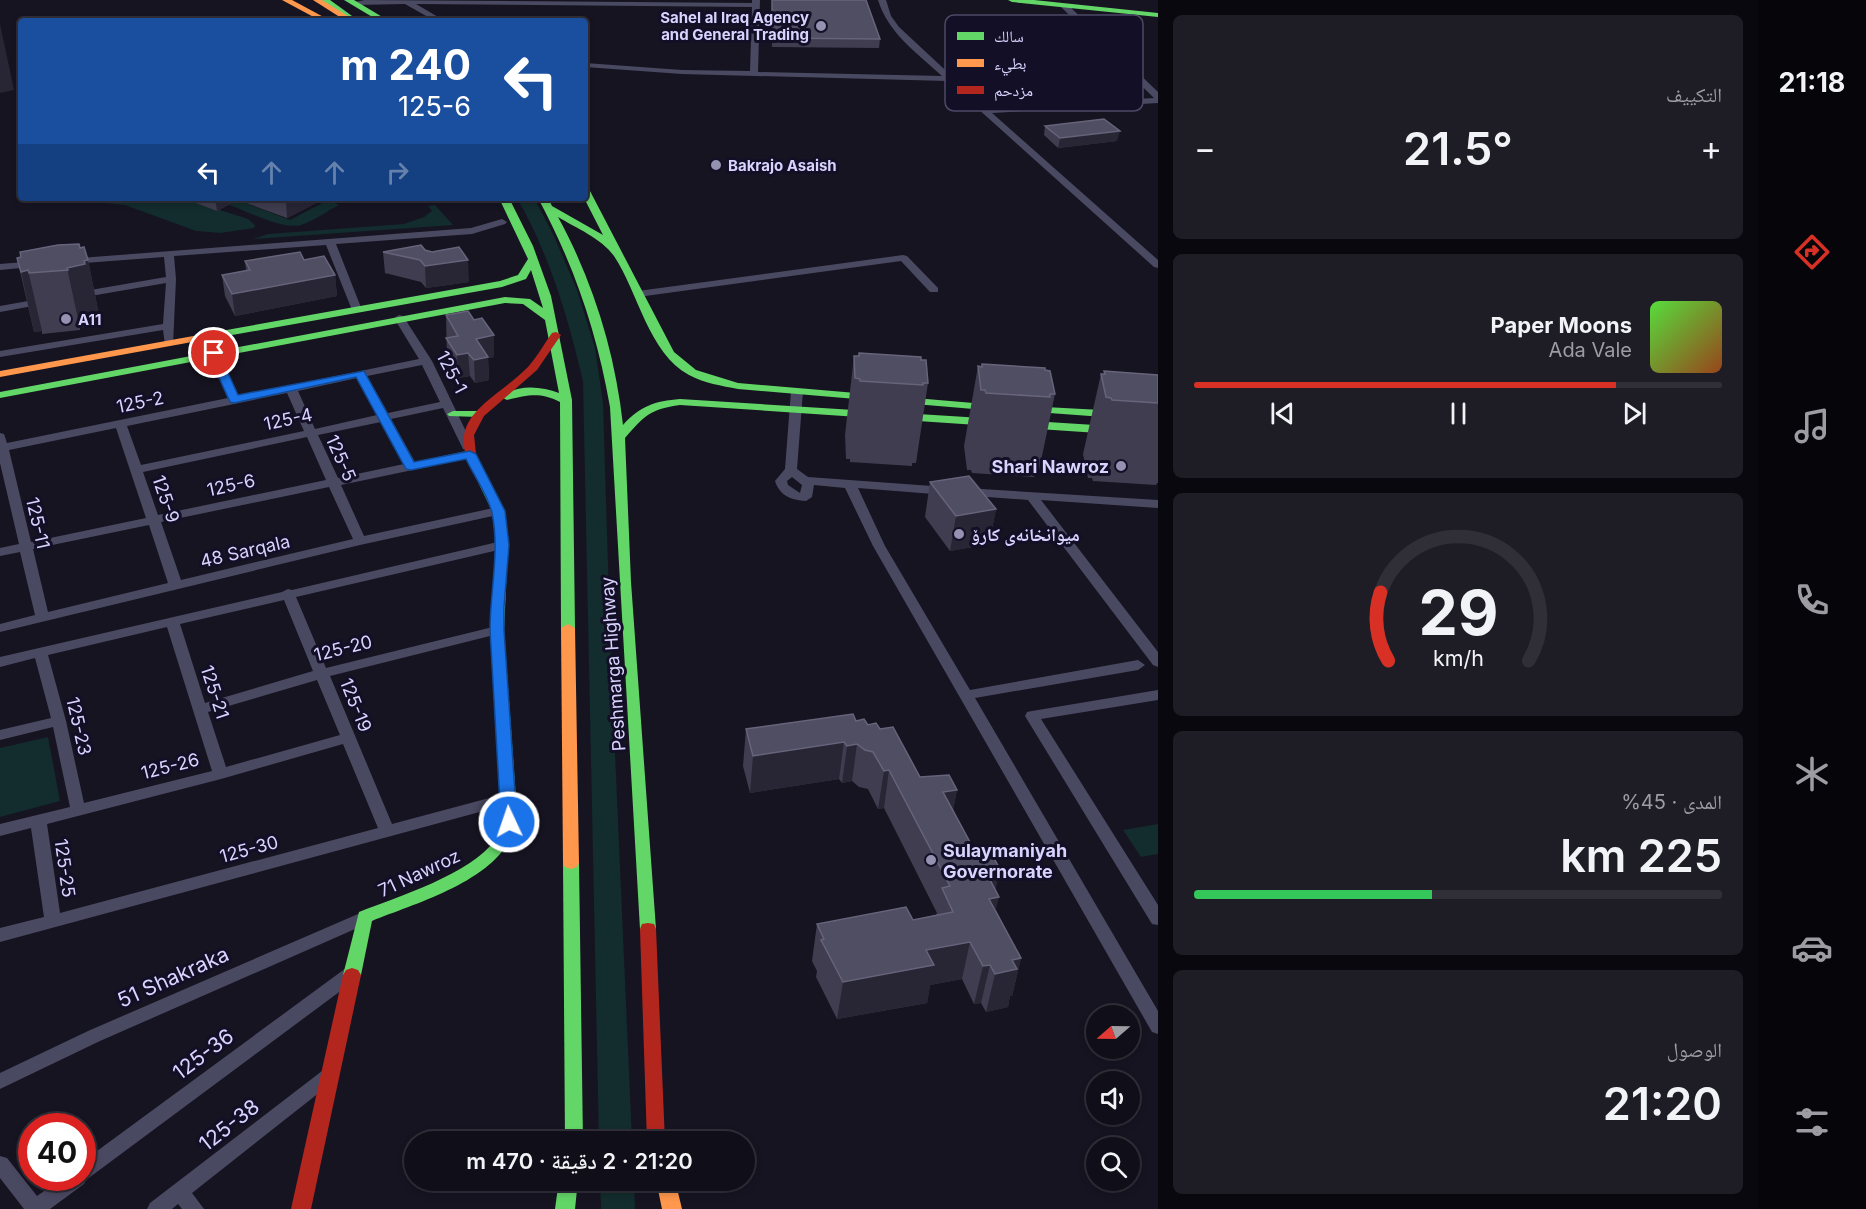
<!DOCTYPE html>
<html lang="ar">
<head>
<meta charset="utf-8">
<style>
  :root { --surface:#100f19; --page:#1e1d26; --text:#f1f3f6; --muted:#9c9ca2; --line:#302f38; --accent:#d93025 }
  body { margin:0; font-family:Inter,"Noto Naskh Arabic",sans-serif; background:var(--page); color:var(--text); direction:rtl; height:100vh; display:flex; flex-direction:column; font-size:22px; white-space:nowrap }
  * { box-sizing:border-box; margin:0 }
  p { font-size:20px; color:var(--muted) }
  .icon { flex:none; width:33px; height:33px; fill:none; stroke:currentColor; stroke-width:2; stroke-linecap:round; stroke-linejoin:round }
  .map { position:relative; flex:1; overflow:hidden; direction:ltr }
  .details { display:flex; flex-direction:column; gap:15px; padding:15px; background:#09080e; width:600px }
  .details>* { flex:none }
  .guide { position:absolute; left:18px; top:18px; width:570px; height:183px; border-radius:6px; box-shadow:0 3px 9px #0003,0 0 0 2px var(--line); direction:rtl; background:#1a4fa0; color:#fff; overflow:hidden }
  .needle { width:39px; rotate:250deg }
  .fabs { position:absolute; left:1086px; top:1005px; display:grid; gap:12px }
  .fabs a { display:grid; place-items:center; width:54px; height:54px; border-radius:50%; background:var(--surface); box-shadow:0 3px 9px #0003,0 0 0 2px var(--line); font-size:30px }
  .speed { position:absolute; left:18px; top:1113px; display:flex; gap:12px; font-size:30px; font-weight:700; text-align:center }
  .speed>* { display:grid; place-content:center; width:78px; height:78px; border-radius:50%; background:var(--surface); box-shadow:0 3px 9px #0003,0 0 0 2px var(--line); line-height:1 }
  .speed .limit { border:9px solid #d22; background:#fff; color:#111 }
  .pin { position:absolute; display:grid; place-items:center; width:51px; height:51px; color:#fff; margin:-26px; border:3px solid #fff; border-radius:50%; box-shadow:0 2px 6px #0007 }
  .me { position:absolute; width:66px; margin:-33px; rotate:357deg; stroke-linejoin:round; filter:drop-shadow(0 0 4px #0008) }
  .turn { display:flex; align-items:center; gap:21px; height:126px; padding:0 18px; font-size:27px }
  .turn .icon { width:78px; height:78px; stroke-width:2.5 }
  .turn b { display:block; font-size:42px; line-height:51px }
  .lanes { display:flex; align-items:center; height:57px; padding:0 18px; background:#0003; justify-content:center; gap:30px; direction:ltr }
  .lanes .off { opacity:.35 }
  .big { font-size:45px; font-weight:600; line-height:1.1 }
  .details .tile { flex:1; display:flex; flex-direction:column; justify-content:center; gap:9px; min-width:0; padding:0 21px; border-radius:9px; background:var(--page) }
  .details .dial { align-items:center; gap:0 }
  .dial svg { height:156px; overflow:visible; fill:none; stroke:var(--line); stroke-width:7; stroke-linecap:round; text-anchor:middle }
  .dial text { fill:var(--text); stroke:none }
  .song { display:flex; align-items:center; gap:18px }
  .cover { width:72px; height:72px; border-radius:9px; background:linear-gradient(135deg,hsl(110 70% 55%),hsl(20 70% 35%)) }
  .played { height:6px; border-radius:3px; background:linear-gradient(90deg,var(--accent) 80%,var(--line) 80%) }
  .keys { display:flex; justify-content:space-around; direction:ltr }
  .heat { display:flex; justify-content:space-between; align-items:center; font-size:33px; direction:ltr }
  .charge { height:9px; border-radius:4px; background:linear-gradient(90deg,#34c759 45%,var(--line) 0) }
  .trip { position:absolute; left:404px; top:1131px; width:351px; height:60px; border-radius:30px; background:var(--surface); box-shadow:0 3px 9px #0003,0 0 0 2px var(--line); font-weight:600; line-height:60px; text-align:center; direction:rtl }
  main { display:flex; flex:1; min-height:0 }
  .tabs { display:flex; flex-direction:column; width:108px; justify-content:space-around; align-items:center; background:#06060a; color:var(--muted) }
  .tabs .icon { width:42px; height:42px }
  .tabs .on { color:var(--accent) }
  .tabs b { font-size:27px; color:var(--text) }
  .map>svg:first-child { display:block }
  .green { fill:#132c2d }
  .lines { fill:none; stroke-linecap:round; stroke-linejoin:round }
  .street { fill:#4a4962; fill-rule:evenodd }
  .fast { fill:#63d668; fill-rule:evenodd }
  .slow { fill:#ff974d; fill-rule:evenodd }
  .jam { fill:#b3261e; fill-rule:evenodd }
  .wall { fill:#403d50 }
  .shaded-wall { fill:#282635 }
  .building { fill:#504e63; stroke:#66637b; stroke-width:1.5 }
  .route { fill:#1a73e8; stroke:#114b97; stroke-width:1.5 }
  .poi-dot { fill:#9591b1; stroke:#130f26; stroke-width:2 }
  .labels { text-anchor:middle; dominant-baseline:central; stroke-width:6; stroke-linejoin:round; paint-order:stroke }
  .far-poi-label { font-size:15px; font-weight:bold; fill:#d9d4ff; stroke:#130f26; text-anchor:start }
  .street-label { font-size:18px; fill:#d9d4ff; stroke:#130f26 }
  .poi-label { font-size:18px; font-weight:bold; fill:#d9d4ff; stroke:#130f26; text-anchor:start }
  .near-street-label { font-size:21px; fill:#d9d4ff; stroke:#130f26 }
  .key { fill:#130f26; stroke:#4e4a67; stroke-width:1.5 }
  .key-label { font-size:16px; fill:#d9d4ff }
</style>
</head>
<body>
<main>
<nav class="tabs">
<b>21:18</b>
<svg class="icon on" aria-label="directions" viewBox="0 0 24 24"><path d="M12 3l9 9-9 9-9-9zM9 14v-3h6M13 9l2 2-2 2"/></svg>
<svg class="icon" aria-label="music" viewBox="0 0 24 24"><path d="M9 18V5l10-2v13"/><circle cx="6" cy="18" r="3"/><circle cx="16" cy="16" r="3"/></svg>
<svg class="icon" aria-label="phone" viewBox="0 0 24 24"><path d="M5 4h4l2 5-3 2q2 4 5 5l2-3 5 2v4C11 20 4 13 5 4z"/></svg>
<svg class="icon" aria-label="climate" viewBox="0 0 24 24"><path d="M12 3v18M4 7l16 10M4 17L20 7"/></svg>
<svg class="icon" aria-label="car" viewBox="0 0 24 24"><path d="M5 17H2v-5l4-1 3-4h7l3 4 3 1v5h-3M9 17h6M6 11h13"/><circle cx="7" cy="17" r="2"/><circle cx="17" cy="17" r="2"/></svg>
<svg class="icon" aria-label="filters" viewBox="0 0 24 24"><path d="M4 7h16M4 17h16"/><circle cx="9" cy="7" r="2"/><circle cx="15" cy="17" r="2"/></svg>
</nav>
<section class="details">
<div class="tile"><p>التكييف</p>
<div class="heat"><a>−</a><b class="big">21.5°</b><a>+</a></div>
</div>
<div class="tile">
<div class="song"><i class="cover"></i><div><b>Paper Moons</b><p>Ada Vale</p></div></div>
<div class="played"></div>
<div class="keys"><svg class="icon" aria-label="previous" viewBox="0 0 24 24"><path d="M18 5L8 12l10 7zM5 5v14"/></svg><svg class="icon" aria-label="pause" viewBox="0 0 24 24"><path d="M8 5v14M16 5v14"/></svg><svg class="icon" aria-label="next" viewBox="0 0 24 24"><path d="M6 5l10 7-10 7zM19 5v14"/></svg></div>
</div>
<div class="tile dial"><svg viewBox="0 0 100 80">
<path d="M14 69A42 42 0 1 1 86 69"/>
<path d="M14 69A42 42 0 0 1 10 34" stroke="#d93025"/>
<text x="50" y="56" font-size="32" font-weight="700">29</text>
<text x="50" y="72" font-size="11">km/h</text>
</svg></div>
<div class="tile"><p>المدى · 45%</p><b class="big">225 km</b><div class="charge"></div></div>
<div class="tile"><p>الوصول</p><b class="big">21:20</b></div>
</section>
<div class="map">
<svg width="1158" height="1209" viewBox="0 0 1158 1209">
  <rect width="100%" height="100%" fill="#161421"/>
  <!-- green -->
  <g class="green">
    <polygon points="93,198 183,198 248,219 255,225 254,228 220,233 196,231 125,205 95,202"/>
    <path d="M517 198H534L554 236 577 290 595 348 603 403 611 661 632 1141H599L583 381C568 318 550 255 517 198Z"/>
    <path d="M238 200 290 220 328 200 339 205C327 211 314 221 301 225 283 230 247 211 229 205Z"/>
    <polygon points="435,205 453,225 253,239 268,234 404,224 424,217 432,211 428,206"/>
    <polygon points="48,737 60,801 0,817 0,748"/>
    <polygon points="1158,824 1158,854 1141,857 1123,830"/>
    <polygon points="600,1181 634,1181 635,1209 601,1209"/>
  </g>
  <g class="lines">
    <!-- street -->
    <g class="street">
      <path d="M365 0 752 3V0H760L758 72 942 76C917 53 888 33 878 0H886L891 16 899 27 986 108 1154 98 1060 6 1067 4 1158 92V103L992 113 1158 260V268L1154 267 947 81 682 74 585 67V63L682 70 750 71 752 7 416 4 445 21H435L405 4 354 5 350 3Z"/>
      <polygon points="502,219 507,222 505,224 472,234 336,244 362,310 361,312 353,312 352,310 326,245 174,256 176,279 173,345 165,345 163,330 0,357 0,351 163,324 166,283 79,298 74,295 79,292 166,277 164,257 71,264 67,263 67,259 471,228"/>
      <polygon points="903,255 907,256 938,288 938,292 930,292 901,261 638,297 633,294 638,291"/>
      <polygon points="37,261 41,262 41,266 0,270 0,264"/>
      <polygon points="45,298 49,299 49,303 0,312 0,306"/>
      <path d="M399 315 403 316 432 361 473 446 467 450 463 449 443 408 391 419 415 462 470 450 476 454 470 458 341 485 364 536 498 507 502 508 504 511 502 514 360 545 0 632V624L35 615 20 552 0 556V548L19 544 0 463V433L4 434 7 443 228 398 208 353 214 350 220 353 238 396 419 359 394 318ZM422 365 440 402 388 413 367 376ZM357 378 377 415 315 429 298 391ZM287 393 304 431 141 465 127 426ZM381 422 404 464 338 478 318 435ZM116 428 146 518 31 542 9 450ZM307 437 326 480 158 515 143 472ZM329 487 353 539 181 580 161 522ZM149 525 168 583 48 612 33 549Z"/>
      <path d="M797 388 803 391 797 469 808 477 946 487 952 491 946 495 858 488 885 546 970 690 1138 660 1145 665 1138 670 975 698 1158 1011V1034L1152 1032 873 546 845 488 814 485 812 497 806 501C791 500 780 496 775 481L785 469 791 391ZM792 477 802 485 800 493 788 485 787 481Z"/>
      <polygon points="965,488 1158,500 1158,508 1041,500 1158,652 1158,667 1153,665 1028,500 961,495 959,492"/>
      <path d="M502 541 508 545 507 548 296 597 326 668 497 626 502 627 504 630 502 633 330 676 392 824 508 793 513 795 516 799 513 803 0 942V928L44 917 31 828 0 836V824L70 807 53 727 0 740V730L51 718 35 658 0 667V657L282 592 288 589 292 590ZM284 600 313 671 205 703 180 624ZM167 627 212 771 84 803 66 721 48 655ZM317 680 340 735 226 767 208 712ZM343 744 378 828 60 913 47 824 221 779Z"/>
      <polygon points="1158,690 1158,700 1041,719 1158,905 1158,925 1152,924 1025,716 1027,712 1032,711"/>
      <polygon points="365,911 371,912 373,917 371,922 100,1041 0,1089 0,1073 88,1031"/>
      <polygon points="352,966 358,968 361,973 358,978 86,1180 84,1184 50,1209 24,1209 0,1178 0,1156 7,1158 37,1196 63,1178 82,1178 82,1162 346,968"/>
      <polygon points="328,1068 334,1071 337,1076 334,1081 192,1193 204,1209 182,1209 178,1204 172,1209 147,1209 150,1203 322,1071"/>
    </g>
    <!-- fast -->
    <g class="fast">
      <polygon points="321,0 330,0 359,21 350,21"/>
      <polygon points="344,0 354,0 389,21 379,21"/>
      <polygon points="1008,0 1034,0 1158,13 1158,17 1012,2"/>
      <path d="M585 188 590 191 674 352 696 370 738 383 997 405 1003 408 997 411 738 389C722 386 704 383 689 375 649 354 638 292 614 256 601 238 576 228 558 217 593 281 615 352 623 425 640 406 655 401 680 399L1158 429V437L680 405C650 409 644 416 625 438L631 582 656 929 654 934 648 935 642 934 640 929 610 407C597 332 574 265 538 198H548L552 206 603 235 584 198Z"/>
      <path d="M499 198H509L533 246 551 296 572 400 575 628 573 631H563L561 628 560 402C540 392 528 395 507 400L501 397C516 384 541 386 559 393L545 320 523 304 505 303 0 398V392L505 297 530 299 543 308 531 270 526 279 502 287 221 337 216 334 221 331 500 281 518 275 528 259Z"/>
      <polygon points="1026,406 1158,413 1158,421 1022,411 1020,409"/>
      <polygon points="453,411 479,411 485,414 479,417 449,416 447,414"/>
      <path d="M484 478 490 482 504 511 508 545 504 630 517 813C515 876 421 901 372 921L361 975 358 980 352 982 346 980 343 975 359 912C397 897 471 874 495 840 500 833 501 822 501 813L490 630 496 545 492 511 478 482Z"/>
      <polygon points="571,857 577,859 579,863 583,1142 565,1142 563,863 565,859"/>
      <polygon points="559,1180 578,1180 575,1209 555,1209"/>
    </g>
    <!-- slow -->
    <g class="slow">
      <polygon points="282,0 292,0 331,21 321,21"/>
      <polygon points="313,0 322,0 356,21 346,21"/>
      <polygon points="221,331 226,334 225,336 0,377 0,371"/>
      <polygon points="568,624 575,628 579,863 577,867 571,869 565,867 563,863 561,628"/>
      <polygon points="656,1180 675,1180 682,1209 662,1209"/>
    </g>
    <!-- jam -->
    <g class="jam">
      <path d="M556 332 561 335 537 370 484 416 474 435 476 454 490 482 484 486 480 485C438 418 486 408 528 367 537 357 544 344 552 333Z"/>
      <polygon points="648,923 654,924 656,929 665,1142 647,1142 640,929 642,924"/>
      <polygon points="352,968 358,970 361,975 311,1209 291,1209 343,975 346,970"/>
    </g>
  </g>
  <!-- wall -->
  <g class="wall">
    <polygon points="772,0 880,39 879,48 772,47"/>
    <polygon points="981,80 1036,98 1035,103 1000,105 980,84"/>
    <polygon points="1045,126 1117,141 1058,148 1044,135"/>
    <polygon points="183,198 318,198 318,202 287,218 238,200 217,211"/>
    <polygon points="80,248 88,260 100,320 96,321 97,324 80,328 80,330 42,334 42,331 34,332 17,258"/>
    <polygon points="425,250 469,282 426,288 421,282 385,273 383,252"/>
    <polygon points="304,260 335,275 337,296 235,316 225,296 222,275 246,270 245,261"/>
    <polygon points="446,315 474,320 494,335 494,357 488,358 489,380 475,383 470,376 458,378 447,361"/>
    <polygon points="854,356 928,383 916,463 912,463 912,466 850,462 850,459 846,459 845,435"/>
    <polygon points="982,364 1055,394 1038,475 1035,475 1034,477 972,473 971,470 967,470 964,446 978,366 981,367"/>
    <polygon points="1104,371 1158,375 1158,483 1157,483 1156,485 1093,481 1092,478 1088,478 1083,454 1101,374 1104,374"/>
    <polygon points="930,482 996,509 989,544 950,551 925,517"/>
    <polygon points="856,721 880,729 920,777 957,790 953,810 977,855 1000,869 995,890 996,910 1021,958 1012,996 1010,996 1008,1007 986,1012 981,1003 974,1004 962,979 930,985 927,1003 837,1019 816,977 817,971 812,961 817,924 913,920 936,915 937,913 884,808 878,809 868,789 859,787 852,781 842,783 839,779 750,793 743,766 746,729"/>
  </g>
  <!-- shaded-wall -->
  <g class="shaded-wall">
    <polygon points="0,24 14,90 0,93"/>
    <polygon points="1120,131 1117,141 1058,148 1060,138"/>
    <polygon points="215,198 238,198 238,200 217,211"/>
    <polygon points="294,198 318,198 318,202 287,218 286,202"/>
    <polygon points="88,260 100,320 96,321 97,324 80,328 67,268 84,261"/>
    <polygon points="468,260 469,282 426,288 425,266"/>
    <polygon points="28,270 42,331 34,332 21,272"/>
    <polygon points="335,275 337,296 235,316 232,294"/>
    <polygon points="494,335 494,357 488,358 489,380 475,383 474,360 476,339"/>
    <polygon points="468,353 470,376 458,378 457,355"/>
    <polygon points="996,509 989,544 950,551 956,516"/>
    <polygon points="844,742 839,779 750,793 753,756"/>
    <polygon points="857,744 852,781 842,783 847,746"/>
    <polygon points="889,770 884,808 878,809 884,771"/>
    <polygon points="957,790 950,827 943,792"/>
    <polygon points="1000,869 994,898 999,897 990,934 986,872"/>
    <polygon points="970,942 962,979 930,985 927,1003 837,1019 843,982 926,950"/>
    <polygon points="1021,958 1012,996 1010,996 1008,1007 986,1012 995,974 1012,960"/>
    <polygon points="990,965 981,1003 974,1004 983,966"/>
  </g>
  <!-- building -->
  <g class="building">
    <polygon points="772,0 866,0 880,39 772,38"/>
    <polygon points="1104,119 1120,131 1060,138 1045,126"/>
    <polygon points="273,198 294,198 286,202"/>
    <polygon points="79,244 80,248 84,247 88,260 84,261 85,264 67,268 68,270 29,273 28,270 21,272 17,258 21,257 20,252 58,245"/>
    <polygon points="421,245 425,250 432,252 459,247 468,260 425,266 420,260 383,252"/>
    <polygon points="300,252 304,260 324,256 335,275 232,294 222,275 250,270 245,261"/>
    <polygon points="468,311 474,320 482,318 494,335 476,339 488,357 474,360 468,353 457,355 446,338 458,336 446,315"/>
    <polygon points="859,353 921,357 921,360 926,360 928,383 923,383 923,385 860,381 860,379 855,378 854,356 859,356"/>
    <polygon points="982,364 1045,368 1045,370 1050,371 1055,394 1050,394 1050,397 986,393 985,390 981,390 978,366 982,367"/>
    <polygon points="1104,371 1158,375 1158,403 1112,400 1111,398 1106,397 1101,374 1105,374"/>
    <polygon points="969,476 996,509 956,516 930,482"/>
    <polygon points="853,714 856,721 864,719 868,725 876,723 880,729 893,727 920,777 949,775 957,790 943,792 977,855 991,853 1000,869 986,872 999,897 989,899 1021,958 1012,960 1017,969 995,974 990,965 983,966 970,942 926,950 934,965 843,982 821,940 824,939 817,924 906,907 913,920 953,912 942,888 950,886 889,770 884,771 873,752 865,750 857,744 847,746 844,742 753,756 746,729"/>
  </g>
  <!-- route -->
  <path class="route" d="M214 350 219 353 238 395 364 371 414 462 470 451 476 454 505 511 509 545 504 607V630L517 822 514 826H503L501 822 490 630C490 591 500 552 492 513 488 495 474 476 466 459L411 470 406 469 356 377 234 403 230 402 208 353Z"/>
  <!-- markers -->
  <g class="poi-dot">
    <circle cx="821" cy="26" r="6"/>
    <circle cx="716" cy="165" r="6"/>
    <circle cx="66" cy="319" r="6"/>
    <circle cx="1121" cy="466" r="6"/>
    <circle cx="959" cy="534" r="6"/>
    <circle cx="931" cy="860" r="6"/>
  </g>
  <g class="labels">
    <!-- far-poi labels -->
    <g class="far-poi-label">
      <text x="809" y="17" text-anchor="end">Sahel al Iraq Agency<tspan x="809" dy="17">and General Trading</tspan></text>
      <text x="728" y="165">Bakrajo Asaish</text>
      <text x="78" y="319">A11</text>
    </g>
    <!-- street labels -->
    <g class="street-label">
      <text transform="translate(452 372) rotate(62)">125-1</text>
      <text transform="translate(140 402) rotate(-12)">125-2</text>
      <text transform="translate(288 419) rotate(-12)">125-4</text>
      <text transform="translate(341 458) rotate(66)">125-5</text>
      <text transform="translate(231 485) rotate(-12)">125-6</text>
      <text transform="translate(166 499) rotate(71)">125-9</text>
      <text transform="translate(38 523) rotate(77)">125-11</text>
      <text transform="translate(245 551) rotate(-13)">48 Sarqala</text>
      <text transform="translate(343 648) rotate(-14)">125-20</text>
      <text transform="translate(613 664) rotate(-94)">Peshmarga Highway</text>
      <text transform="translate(215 692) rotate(72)">125-21</text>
      <text transform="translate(356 705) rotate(68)">125-19</text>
      <text transform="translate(79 726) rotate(77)">125-23</text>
      <text transform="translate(170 766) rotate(-14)">125-26</text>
      <text transform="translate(249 849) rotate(-15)">125-30</text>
      <text transform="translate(65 868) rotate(82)">125-25</text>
      <text transform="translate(419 873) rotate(-25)">71 Nawroz</text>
    </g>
    <!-- poi labels -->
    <g class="poi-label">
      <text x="1109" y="466" text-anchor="end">Shari Nawroz</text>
      <text x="971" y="534">میوانخانەی کارۆ</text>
      <text x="943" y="850">Sulaymaniyah<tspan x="943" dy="21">Governorate</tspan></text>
    </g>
    <!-- near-street labels -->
    <g class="near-street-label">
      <text transform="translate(173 977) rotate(-24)">51 Shakraka</text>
      <text transform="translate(203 1054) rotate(-37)">125-36</text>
      <text transform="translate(229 1125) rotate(-38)">125-38</text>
    </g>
  </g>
  <!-- legend -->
  <rect x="945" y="15" width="198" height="96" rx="9" class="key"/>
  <rect x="957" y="32" width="27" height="8" fill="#63d668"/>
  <rect x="957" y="59" width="27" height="8" fill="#ff974d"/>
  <rect x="957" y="86" width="27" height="8" fill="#b3261e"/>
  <g class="key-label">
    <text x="994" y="42">سالك</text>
    <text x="994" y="69">بطيء</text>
    <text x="994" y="96">مزدحم</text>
  </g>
</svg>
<div class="fabs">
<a><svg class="needle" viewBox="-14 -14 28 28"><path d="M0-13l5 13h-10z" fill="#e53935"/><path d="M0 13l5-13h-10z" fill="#9c9ca2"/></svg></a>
<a><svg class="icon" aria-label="sound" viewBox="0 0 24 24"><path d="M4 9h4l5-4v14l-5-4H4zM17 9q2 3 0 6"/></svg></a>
<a><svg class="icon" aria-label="search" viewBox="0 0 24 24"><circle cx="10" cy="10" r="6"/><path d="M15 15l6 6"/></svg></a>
</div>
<div class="speed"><div class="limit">40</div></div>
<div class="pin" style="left:214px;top:353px;background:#d93025"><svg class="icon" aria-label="arrive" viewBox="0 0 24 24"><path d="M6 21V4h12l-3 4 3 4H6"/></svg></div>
<svg class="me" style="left:509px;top:822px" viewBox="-20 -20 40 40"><circle r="17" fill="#1a73e8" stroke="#fff" stroke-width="3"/><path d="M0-11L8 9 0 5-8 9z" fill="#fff"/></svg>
<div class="trip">21:20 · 2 دقيقة · 470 m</div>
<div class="guide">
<div class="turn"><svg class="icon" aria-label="left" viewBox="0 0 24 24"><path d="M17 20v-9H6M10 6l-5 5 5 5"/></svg><div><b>240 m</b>125-6</div></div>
<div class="lanes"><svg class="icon" aria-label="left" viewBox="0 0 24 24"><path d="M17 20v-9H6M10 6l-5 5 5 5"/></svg><svg class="icon off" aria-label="ahead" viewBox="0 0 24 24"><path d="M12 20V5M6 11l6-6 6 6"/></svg><svg class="icon off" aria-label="ahead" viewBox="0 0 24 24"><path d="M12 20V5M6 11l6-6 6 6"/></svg><svg class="icon off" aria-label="right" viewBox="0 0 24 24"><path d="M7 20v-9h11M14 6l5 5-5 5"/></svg></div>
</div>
</div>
</main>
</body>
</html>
